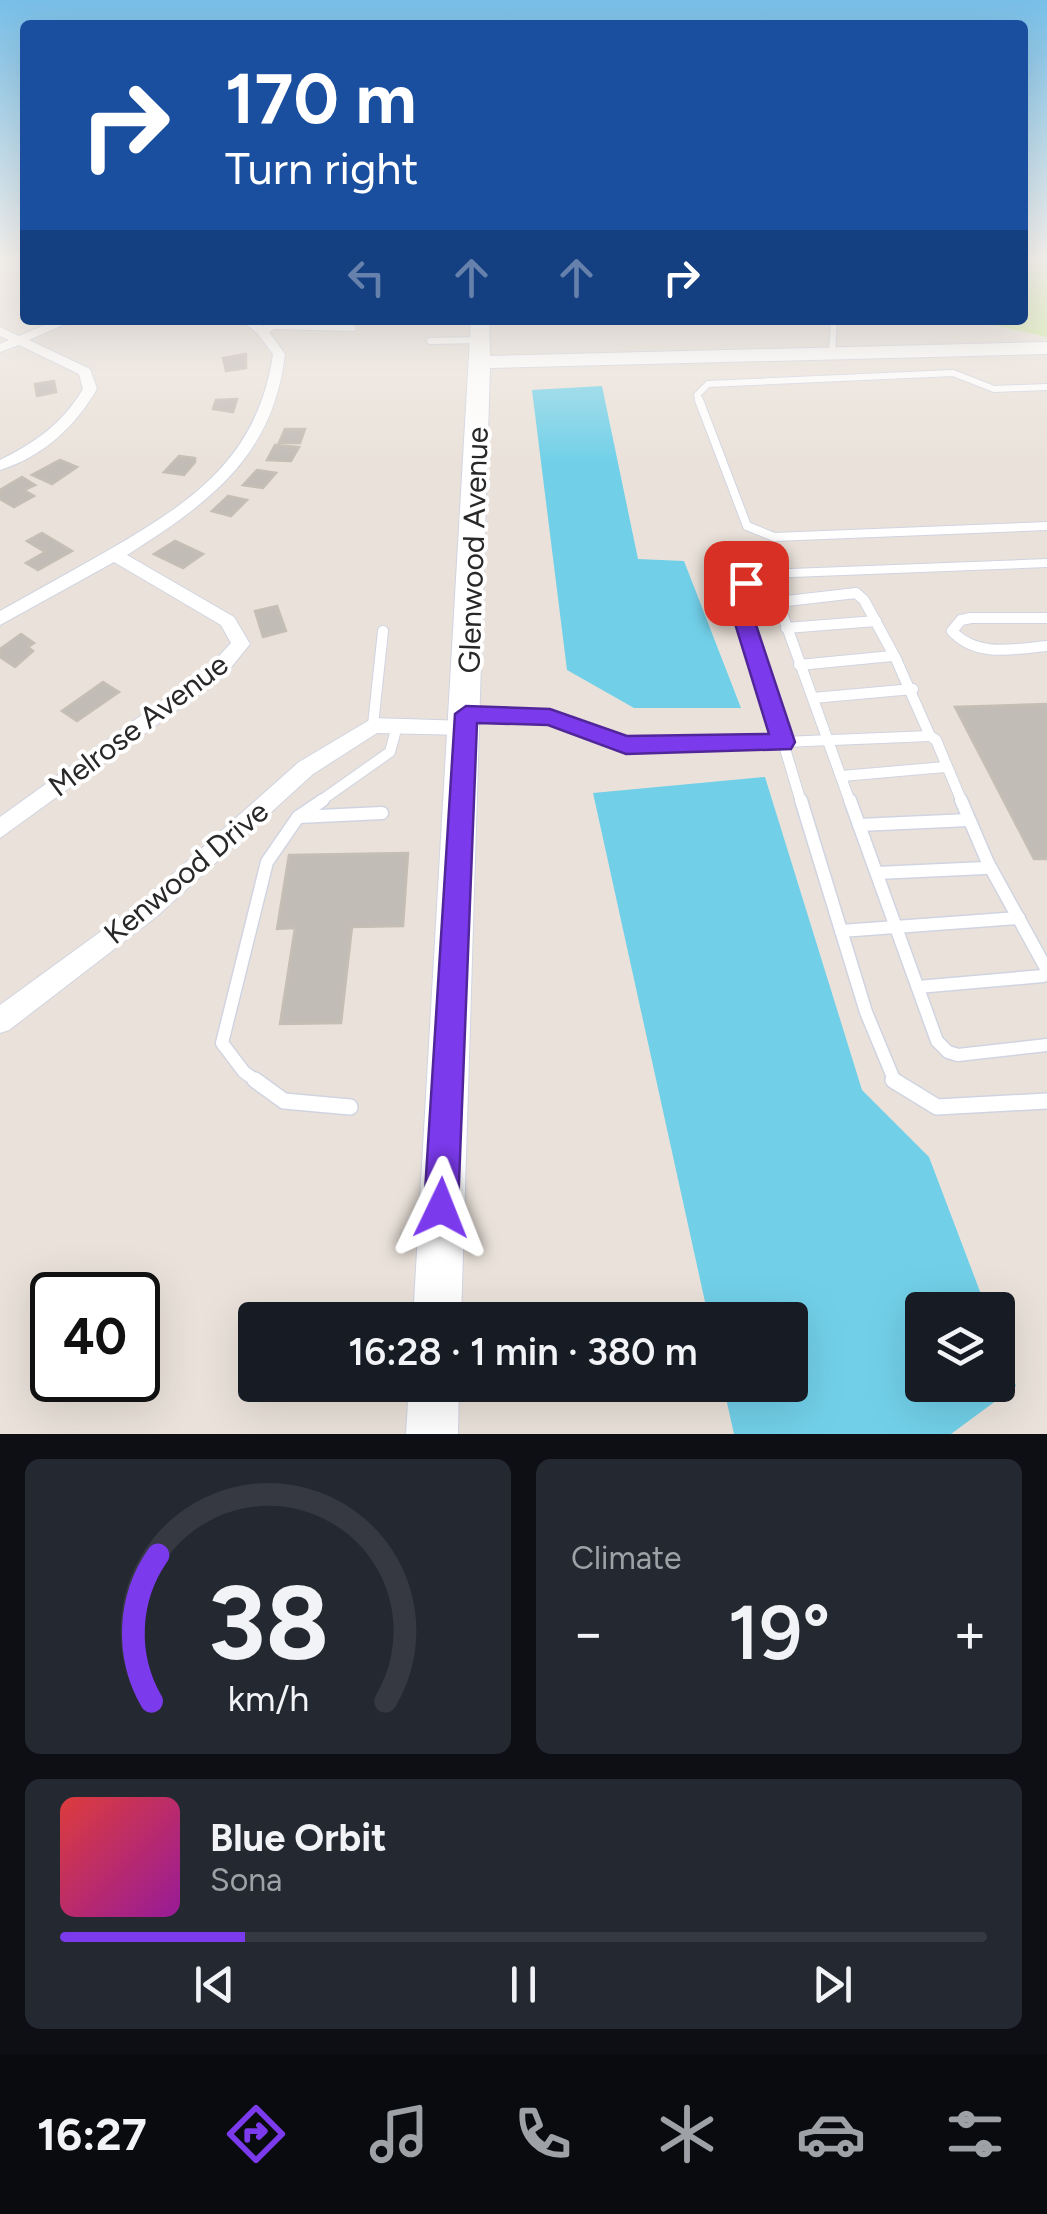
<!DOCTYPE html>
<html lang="en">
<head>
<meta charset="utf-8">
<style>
  :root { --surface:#171b24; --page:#242831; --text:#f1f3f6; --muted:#9ea1a6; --line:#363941; --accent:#7c3aed }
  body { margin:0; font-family:Figtree,sans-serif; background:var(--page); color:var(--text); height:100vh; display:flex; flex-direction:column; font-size:38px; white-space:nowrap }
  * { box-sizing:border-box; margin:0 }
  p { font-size:32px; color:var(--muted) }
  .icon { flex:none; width:55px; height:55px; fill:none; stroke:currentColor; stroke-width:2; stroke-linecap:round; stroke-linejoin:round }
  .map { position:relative; height:1434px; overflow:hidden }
  .sheet { display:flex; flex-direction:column; gap:25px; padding:25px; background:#0d0f14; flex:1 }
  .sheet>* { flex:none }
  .top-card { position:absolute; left:20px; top:20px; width:1008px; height:305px; border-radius:10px; box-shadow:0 10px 40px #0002; background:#1a4fa0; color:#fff; overflow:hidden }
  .controls { position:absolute; left:905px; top:1292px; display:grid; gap:20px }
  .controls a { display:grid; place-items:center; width:110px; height:110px; border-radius:10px; background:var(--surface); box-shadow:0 10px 40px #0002; font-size:50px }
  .speed { position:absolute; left:30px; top:1272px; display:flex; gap:20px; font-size:50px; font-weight:700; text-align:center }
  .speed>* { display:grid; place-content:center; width:130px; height:130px; border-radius:50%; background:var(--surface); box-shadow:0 10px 40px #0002; line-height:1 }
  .speed .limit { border:5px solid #111; border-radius:15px; background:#fff; color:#111 }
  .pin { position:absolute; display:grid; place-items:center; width:85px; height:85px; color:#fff; margin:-42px; border-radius:20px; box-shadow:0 5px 15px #0006 }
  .me { position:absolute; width:110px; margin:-55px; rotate:2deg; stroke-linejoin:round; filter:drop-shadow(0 0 8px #0008) }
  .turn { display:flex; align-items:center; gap:35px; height:210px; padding:0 40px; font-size:45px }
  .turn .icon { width:130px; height:130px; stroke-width:2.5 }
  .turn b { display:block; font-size:70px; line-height:85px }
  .lanes { display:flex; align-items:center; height:95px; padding:0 40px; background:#0003; justify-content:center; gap:50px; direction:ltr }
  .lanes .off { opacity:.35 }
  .big { font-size:75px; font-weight:600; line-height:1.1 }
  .sheet .widget { flex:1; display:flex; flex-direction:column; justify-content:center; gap:15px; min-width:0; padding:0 35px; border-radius:15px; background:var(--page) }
  .sheet .dial { align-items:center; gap:0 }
  .dial svg { height:260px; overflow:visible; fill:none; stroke:var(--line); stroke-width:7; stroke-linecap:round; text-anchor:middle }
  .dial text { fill:var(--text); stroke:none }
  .song { display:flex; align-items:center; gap:30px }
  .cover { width:120px; height:120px; border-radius:15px; background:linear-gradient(135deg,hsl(0 70% 55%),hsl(300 70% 35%)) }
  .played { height:10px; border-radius:5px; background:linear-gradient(90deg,var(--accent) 20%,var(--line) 20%) }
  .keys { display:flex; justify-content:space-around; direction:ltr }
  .heat { display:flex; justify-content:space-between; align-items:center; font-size:55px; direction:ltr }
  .sheet .tiles { flex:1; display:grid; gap:25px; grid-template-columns:1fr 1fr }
  .widget:last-child { grid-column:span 2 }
  .trip { position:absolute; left:238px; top:1302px; width:570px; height:100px; border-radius:10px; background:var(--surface); box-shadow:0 10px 40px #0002; font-weight:600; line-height:100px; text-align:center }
  .tab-bar { display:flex; height:160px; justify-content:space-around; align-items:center; background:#090b0e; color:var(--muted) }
  .tab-bar .icon { width:70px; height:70px }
  .tab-bar .on { color:var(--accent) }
  .tab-bar b { font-size:45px; color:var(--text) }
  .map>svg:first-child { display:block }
  .pitch { fill:#c8e695 }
  .water { fill:#71d0e8 }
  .building { fill:#c2bcb7; stroke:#c5beb4; stroke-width:2.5 }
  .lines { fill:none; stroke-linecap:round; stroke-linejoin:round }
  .lane-far4-casing { stroke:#d0d4e1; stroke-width:8 }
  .lane-far3-casing { stroke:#d0d4e1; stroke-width:10 }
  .lane-far2-casing { stroke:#d0d4e1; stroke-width:12 }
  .lane-far1-casing { stroke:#d0d4e1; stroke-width:15 }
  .lane-casing { stroke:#d0d4e1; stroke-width:18 }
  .street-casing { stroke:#d0d4e1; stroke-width:2 }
  .secondary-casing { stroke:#d0d4e1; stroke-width:2 }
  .lane-far4 { stroke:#fff; stroke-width:6 }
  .lane-far3 { stroke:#fff; stroke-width:8 }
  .lane-far2 { stroke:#fff; stroke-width:10 }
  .lane-far1 { stroke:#fff; stroke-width:12 }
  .lane { stroke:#fff; stroke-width:15 }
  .street { fill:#fff; fill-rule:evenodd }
  .secondary { fill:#fff; fill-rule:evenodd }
  .route { fill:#7c3aed; stroke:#51269a; stroke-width:2.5 }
  .labels { text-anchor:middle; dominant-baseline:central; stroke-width:8; stroke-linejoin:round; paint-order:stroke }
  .street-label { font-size:30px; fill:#282828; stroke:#fff }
</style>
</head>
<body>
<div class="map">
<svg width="1047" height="1434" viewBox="0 0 1047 1434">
  <rect width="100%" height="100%" fill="#eae2da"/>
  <!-- pitch -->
  <polygon class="pitch" points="1023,261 1047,261 1047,337 971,320 1022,320"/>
  <!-- water -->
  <g class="water">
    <polygon points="602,386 638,559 684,561 741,708 634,708 567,670 532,390"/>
    <polygon points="765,777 862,1090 929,1157 987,1310 922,1310 922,1385 998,1385 998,1337 1016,1386 951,1434 734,1434 723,1385 790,1385 790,1320 709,1320 593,793"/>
  </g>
  <!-- building -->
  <g class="building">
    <polygon points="246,354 246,368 226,371 223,358"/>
    <polygon points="54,381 56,392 37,396 35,384"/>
    <polygon points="237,399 233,412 213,409 216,400"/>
    <polygon points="285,429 305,429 300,443 279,443"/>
    <polygon points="275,445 299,447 291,461 267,460"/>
    <polygon points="179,456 195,458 195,462 184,475 164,472"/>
    <polygon points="60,460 77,467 52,484 32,475"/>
    <polygon points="257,470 276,473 263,488 243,485"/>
    <polygon points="22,477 35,485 24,490 34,496 14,507 0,499 0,490"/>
    <polygon points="228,496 247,500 231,516 212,511"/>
    <polygon points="42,533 72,551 38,570 26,563 45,552 27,541"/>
    <polygon points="175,541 203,554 183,568 154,554"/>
    <polygon points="277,606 286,631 263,637 255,611"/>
    <polygon points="21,634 34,643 28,647 33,651 15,667 0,657 0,649"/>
    <polygon points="103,682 119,692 77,721 62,711"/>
    <polygon points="1047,704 1047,859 1034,859 955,707"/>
    <polygon points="408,853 403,926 352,927 341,1023 280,1024 295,928 277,929 289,855"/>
  </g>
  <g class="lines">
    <!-- lane-far4 casing -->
    <g class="lane-far4-casing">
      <g id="lane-far4">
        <polyline points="272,326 353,328"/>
        <polyline points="430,341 479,340"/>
        <polyline points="832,353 834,320"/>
        <polyline points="700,403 697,395 708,384 953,373 994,389 1047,387"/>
      </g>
    </g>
    <!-- lane-far3 casing -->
    <g class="lane-far3-casing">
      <g id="lane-far3">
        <polyline points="699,400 747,526 774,537 1047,526"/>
        <polyline points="753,579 765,574 1047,563"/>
      </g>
    </g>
    <!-- lane-far2 casing -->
    <g class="lane-far2-casing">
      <g id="lane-far2">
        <path d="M1047 618H971L961 620 952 631C977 658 1014 649 1047 646"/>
        <polyline points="786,628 876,621"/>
        <polyline points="799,665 892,656"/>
        <polyline points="813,698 913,689"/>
        <polyline points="467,714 550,717 626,745 783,742 739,604 746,583 759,577"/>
        <polyline points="373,725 383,631"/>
        <polyline points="842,776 945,767"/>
        <polyline points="319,802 390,752 397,726"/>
        <polyline points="801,802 783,742 930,736"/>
        <polyline points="850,802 778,602 856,593 864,600 896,659 930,736 936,740 962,802"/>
      </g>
    </g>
    <!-- lane-far1 casing -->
    <g class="lane-far1-casing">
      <g id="lane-far1">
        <polyline points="801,800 866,1012 895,1082"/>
        <polyline points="850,800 937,1041 948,1052 958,1055 1047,1045"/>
        <polyline points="961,800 988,863 1047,970"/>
        <polyline points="298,817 382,813"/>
        <polyline points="859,825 969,820"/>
        <polyline points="877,873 985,868 988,863"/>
        <polyline points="841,931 1019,918"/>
        <polyline points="918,987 1043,976 1047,972"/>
        <polyline points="258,1082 244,1072 222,1043 267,862 298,817 323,800"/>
      </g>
    </g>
    <!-- lane casing -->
    <g class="lane-casing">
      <g id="lane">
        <polyline points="255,1080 284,1101 350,1107"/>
        <polyline points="893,1080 937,1107 1047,1101"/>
      </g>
    </g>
    <!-- street casing -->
    <g class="street-casing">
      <g id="street">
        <path d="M57 320H74L29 340 90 369 97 389C75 427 42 457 0 470V460C35 443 63 423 83 389L79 374 19 345 0 352V344L9 340 0 336V327L19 336Z"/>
        <path d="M241 320H255L263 326 275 320H290L269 332 285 354C273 457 209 503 127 555L234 617 250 644 224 676 0 838V817L210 666 231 643 221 625 114 562 0 625V611C36 591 72 571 107 551 192 502 258 458 273 354L258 334Z"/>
        <polygon points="373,718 466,721 476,728 466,735 377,733 313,774 156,917 9,1030 0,1033 0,1005 140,903 299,762"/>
      </g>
    </g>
    <!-- secondary casing -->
    <g class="secondary-casing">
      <g id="secondary">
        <polygon points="471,320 489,320 490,356 1047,342 1047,354 490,368 461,1320 413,1320"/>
        <polygon points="409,1385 459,1385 458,1434 406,1434"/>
      </g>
    </g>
    <!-- lane-far4 -->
    <use href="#lane-far4" class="lane-far4"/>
    <!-- lane-far3 -->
    <use href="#lane-far3" class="lane-far3"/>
    <!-- lane-far2 -->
    <use href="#lane-far2" class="lane-far2"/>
    <!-- lane-far1 -->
    <use href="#lane-far1" class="lane-far1"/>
    <!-- lane -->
    <use href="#lane" class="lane"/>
    <!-- street -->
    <use href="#street" class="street"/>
    <!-- secondary -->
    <use href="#secondary" class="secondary"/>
  </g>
  <!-- sky -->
  <linearGradient id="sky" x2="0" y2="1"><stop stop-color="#78bfe8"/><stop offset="0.56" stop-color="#f6f2ee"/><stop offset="1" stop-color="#f6f2ee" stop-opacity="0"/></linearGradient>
  <rect width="1047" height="462" fill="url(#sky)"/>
  <!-- route -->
  <polygon class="route" points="746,577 756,583 749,604 795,742 791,749 626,754 548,725 477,723 458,1208 453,1220 441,1225 429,1220 424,1208 455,714 466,706 550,709 627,736 769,734 729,604 736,583"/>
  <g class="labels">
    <!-- street labels -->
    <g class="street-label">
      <text transform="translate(473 550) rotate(-88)">Glenwood Avenue</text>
      <text transform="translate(138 725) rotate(-37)">Melrose Avenue</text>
      <text transform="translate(186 872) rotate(-40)">Kenwood Drive</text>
    </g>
  </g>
</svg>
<div class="controls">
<a><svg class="icon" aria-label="layers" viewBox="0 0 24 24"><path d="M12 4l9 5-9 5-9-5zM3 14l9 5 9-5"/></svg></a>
</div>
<div class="speed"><div class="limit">40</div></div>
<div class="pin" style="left:746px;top:583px;background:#d93025"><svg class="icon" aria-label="arrive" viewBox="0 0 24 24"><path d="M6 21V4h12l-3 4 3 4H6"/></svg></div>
<svg class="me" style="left:441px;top:1208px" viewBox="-20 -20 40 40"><path d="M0-17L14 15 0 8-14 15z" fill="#7c3aed" stroke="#fff" stroke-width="4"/></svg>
<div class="trip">16:28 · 1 min · 380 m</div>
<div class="top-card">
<div class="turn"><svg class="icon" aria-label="right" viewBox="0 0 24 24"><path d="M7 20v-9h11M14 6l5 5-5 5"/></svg><div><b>170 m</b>Turn right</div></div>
<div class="lanes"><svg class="icon off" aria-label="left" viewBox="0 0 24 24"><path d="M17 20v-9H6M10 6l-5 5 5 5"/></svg><svg class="icon off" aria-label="ahead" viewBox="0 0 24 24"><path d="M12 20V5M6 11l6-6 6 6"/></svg><svg class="icon off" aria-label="ahead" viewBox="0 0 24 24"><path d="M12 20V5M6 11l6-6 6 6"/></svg><svg class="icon" aria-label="right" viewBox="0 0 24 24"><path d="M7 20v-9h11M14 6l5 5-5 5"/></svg></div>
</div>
</div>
<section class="sheet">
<div class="tiles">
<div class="widget dial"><svg viewBox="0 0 100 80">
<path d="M14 69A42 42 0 1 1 86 69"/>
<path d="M14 69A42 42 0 0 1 16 24" stroke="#7c3aed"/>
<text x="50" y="56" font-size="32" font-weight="700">38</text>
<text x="50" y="72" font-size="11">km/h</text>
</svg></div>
<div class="widget"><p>Climate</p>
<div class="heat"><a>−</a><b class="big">19°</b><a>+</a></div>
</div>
<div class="widget">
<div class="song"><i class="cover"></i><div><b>Blue Orbit</b><p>Sona</p></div></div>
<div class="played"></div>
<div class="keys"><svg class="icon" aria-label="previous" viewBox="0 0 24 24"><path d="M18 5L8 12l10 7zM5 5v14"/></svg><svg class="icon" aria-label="pause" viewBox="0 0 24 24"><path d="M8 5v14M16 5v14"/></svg><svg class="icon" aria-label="next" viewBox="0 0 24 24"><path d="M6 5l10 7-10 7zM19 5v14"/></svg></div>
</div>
</div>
</section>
<nav class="tab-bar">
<b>16:27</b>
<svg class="icon on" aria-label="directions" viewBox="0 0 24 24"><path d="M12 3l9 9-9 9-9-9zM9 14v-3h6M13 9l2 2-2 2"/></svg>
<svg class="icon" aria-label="music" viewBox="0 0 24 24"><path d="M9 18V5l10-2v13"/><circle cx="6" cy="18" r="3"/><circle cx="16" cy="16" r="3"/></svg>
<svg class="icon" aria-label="phone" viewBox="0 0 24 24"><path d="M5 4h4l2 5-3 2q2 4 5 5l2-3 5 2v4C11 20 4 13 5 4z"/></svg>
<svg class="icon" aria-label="climate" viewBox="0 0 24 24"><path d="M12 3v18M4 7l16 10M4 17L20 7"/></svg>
<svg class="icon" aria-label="car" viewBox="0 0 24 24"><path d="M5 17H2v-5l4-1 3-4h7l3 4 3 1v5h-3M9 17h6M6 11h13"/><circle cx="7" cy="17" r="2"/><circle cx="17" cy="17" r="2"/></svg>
<svg class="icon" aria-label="filters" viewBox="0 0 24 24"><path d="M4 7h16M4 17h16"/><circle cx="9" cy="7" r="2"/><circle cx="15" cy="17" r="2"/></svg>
</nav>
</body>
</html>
